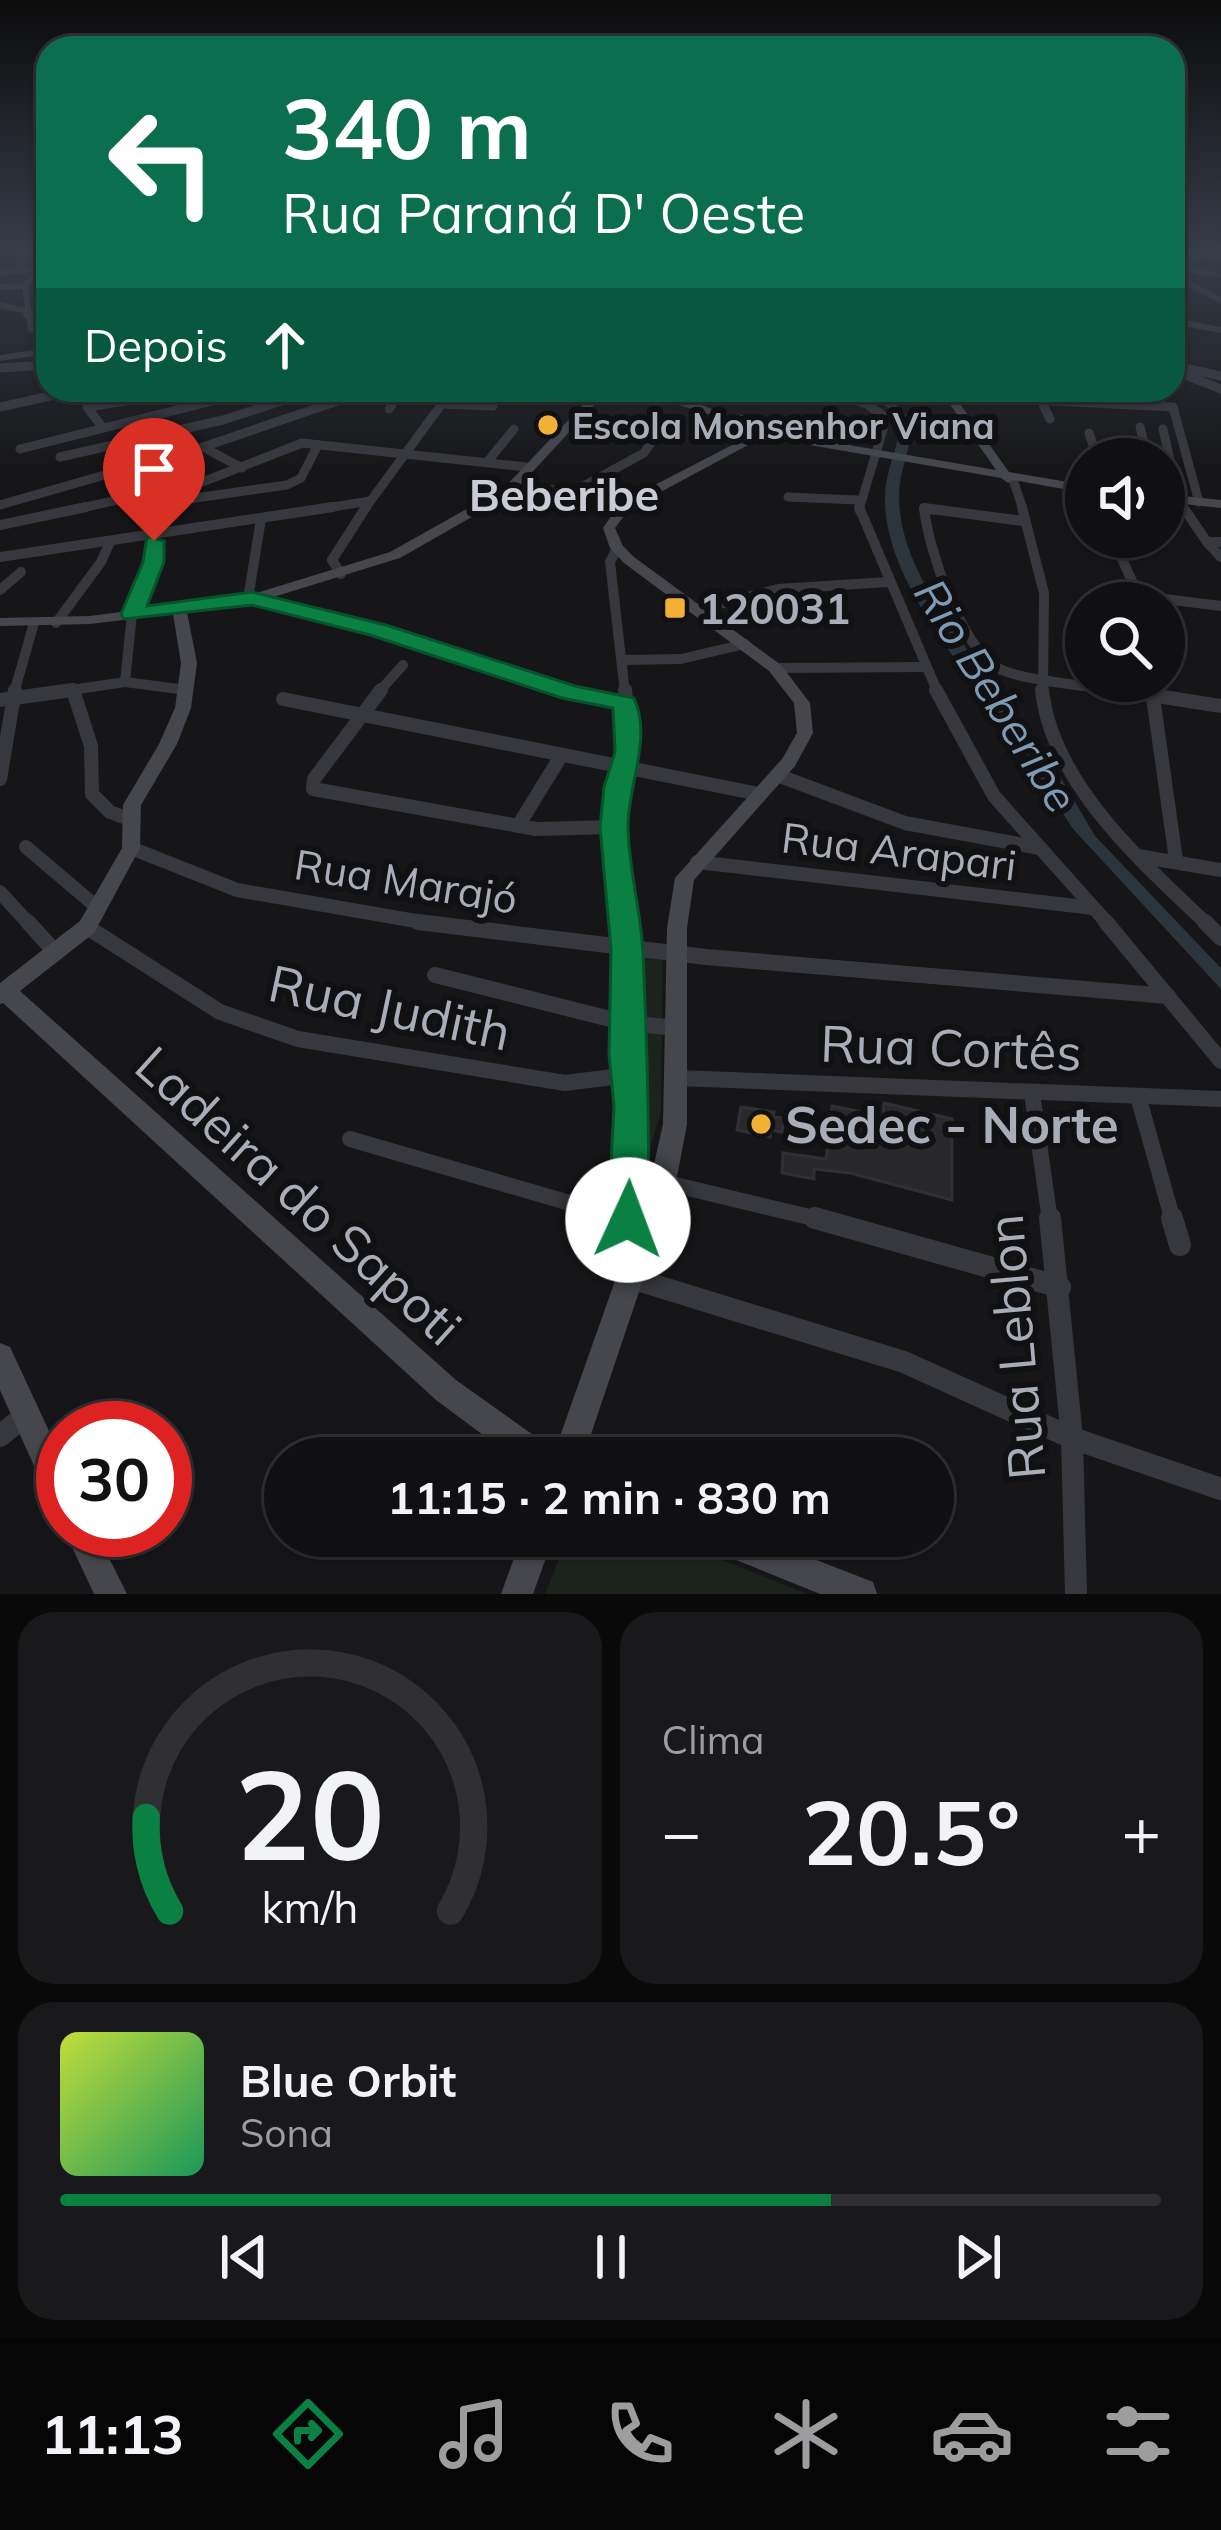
<!DOCTYPE html>
<html lang="pt">
<head>
<meta charset="utf-8">
<style>
  :root { --surface:#101012; --page:#19191b; --text:#f1f3f6; --muted:#9c9d9f; --line:#303032; --accent:#0b8043 }
  body { margin:0; font-family:Mulish,sans-serif; background:var(--page); color:var(--text); height:100vh; display:flex; flex-direction:column; font-size:45px; white-space:nowrap }
  * { box-sizing:border-box; margin:0 }
  p { font-size:39px; color:var(--muted) }
  .icon { flex:none; width:66px; height:66px; fill:none; stroke:currentColor; stroke-width:2; stroke-linecap:round; stroke-linejoin:round }
  .map { position:relative; height:1594px; overflow:hidden }
  .side { display:flex; flex-direction:column; gap:18px; padding:18px; background:#09090a; flex:1 }
  .side>* { flex:none }
  .banner { position:absolute; left:36px; top:36px; width:1149px; height:366px; border-radius:36px; box-shadow:0 3px 9px #0004,0 0 0 3px var(--line); background:#0b6e4f; color:#fff; overflow:hidden }
  .buttons { position:absolute; left:1065px; top:438px; display:grid; gap:24px }
  .buttons a { display:grid; place-items:center; width:120px; height:120px; border-radius:50%; background:var(--surface); box-shadow:0 3px 9px #0004,0 0 0 3px var(--line); font-size:60px }
  .speed { position:absolute; left:36px; top:1401px; display:flex; gap:24px; font-size:60px; font-weight:700; text-align:center }
  .speed>* { display:grid; place-content:center; width:156px; height:156px; border-radius:50%; background:var(--surface); box-shadow:0 3px 9px #0004,0 0 0 3px var(--line); line-height:1 }
  .speed .limit { border:18px solid #d22; background:#fff; color:#111 }
  .pin { position:absolute; display:grid; place-items:center; width:102px; height:102px; color:#fff; margin:-123px -51px; border-radius:50% 50% 50% 0; rotate:-45deg; box-shadow:0 0 12px #0007 }
  .pin .icon { rotate:45deg }
  .me { position:absolute; width:132px; margin:-66px; rotate:2deg; stroke-linejoin:round; filter:drop-shadow(0 0 9px #0008) }
  .turn { display:flex; align-items:center; gap:42px; height:252px; padding:0 48px; font-size:54px }
  .turn .icon { width:156px; height:156px; stroke-width:2.5 }
  .turn b { display:block; font-size:84px; line-height:102px }
  .then { display:flex; align-items:center; height:114px; padding:0 48px; background:#0003; gap:24px; font-size:45px }
  .big { font-size:90px; font-weight:700; line-height:1.1 }
  .side .card { flex:1; display:flex; flex-direction:column; justify-content:center; gap:18px; min-width:0; padding:0 42px; border-radius:36px; background:var(--page) }
  .side .dial { align-items:center; gap:0 }
  .dial svg { height:312px; overflow:visible; fill:none; stroke:var(--line); stroke-width:7; stroke-linecap:round; text-anchor:middle }
  .dial text { fill:var(--text); stroke:none }
  .song { display:flex; align-items:center; gap:36px }
  .cover { width:144px; height:144px; border-radius:18px; background:linear-gradient(135deg,hsl(70 70% 55%),hsl(150 70% 35%)) }
  .played { height:12px; border-radius:6px; background:linear-gradient(90deg,var(--accent) 70%,var(--line) 70%) }
  .keys { display:flex; justify-content:space-around; direction:ltr }
  .heat { display:flex; justify-content:space-between; align-items:center; font-size:66px; direction:ltr }
  .side .tiles { flex:1; display:grid; gap:18px; grid-template-columns:1fr 1fr }
  .card:last-child { grid-column:span 2 }
  .trip { position:absolute; left:264px; top:1437px; width:690px; height:120px; border-radius:60px; background:var(--surface); box-shadow:0 3px 9px #0004,0 0 0 3px var(--line); font-weight:700; line-height:120px; text-align:center }
  .dock { display:flex; height:192px; justify-content:space-around; align-items:center; background:#060607; color:var(--muted) }
  .dock .icon { width:84px; height:84px }
  .dock .active { color:var(--accent) }
  .dock b { font-size:54px; color:var(--text) }
  .map>svg:first-child { display:block }
  .green { fill:#1c231d }
  .water { fill:#2c353c }
  .lines { fill:none; stroke-linecap:round; stroke-linejoin:round }
  .stream { stroke:#2c353c; stroke-width:3 }
  .river { fill:#2c353c; fill-rule:evenodd }
  .building { fill:#29292c; stroke:#303034; stroke-width:3 }
  .street-far5 { stroke:#37383d; stroke-width:6 }
  .street-far4 { stroke:#37383d; stroke-width:9 }
  .street-far3 { stroke:#37383d; stroke-width:10 }
  .street-far2 { stroke:#37383d; stroke-width:14 }
  .street-far1 { stroke:#37383d; stroke-width:16 }
  .street { stroke:#37383d; stroke-width:22 }
  .secondary { fill:#45474d; fill-rule:evenodd }
  .route { fill:#0b8043; stroke:#07532c; stroke-width:3 }
  .poi-dot { fill:#f2b134; stroke:#111113; stroke-width:4.5 }
  .labels { text-anchor:middle; dominant-baseline:central; stroke-width:12; stroke-linejoin:round; paint-order:stroke }
  .far-poi-label { font-size:36px; font-weight:bold; fill:#a8adb8; stroke:#111113; text-anchor:start }
  .poi-label { font-size:42px; font-weight:bold; fill:#a8adb8; stroke:#111113; text-anchor:start }
  .street-label { font-size:42px; fill:#a8adb8; stroke:#111113 }
  .far-district-label { font-size:45px; font-weight:bold; fill:#c9ccd4; stroke:#111113 }
  .water-label { font-size:45px; font-style:italic; fill:#7f9bb3; stroke:#111113 }
  .near-street-label { font-size:51px; fill:#a8adb8; stroke:#111113 }
  .near-poi-label { font-size:51px; font-weight:bold; fill:#a8adb8; stroke:#111113; text-anchor:start }
</style>
</head>
<body>
<div class="map">
<svg width="1221" height="1594" viewBox="0 0 1221 1594">
  <rect width="100%" height="100%" fill="#161618"/>
  <!-- green -->
  <g class="green">
    <polygon points="631,955 663,959 661,1111 633,1209 641,1113 630,1036"/>
    <polygon points="568,1536 662,1536 808,1594 545,1594"/>
  </g>
  <!-- water -->
  <polygon class="water" points="988,678 1046,753 1095,836 1221,968 1221,989 1073,829 1015,739 969,679"/>
  <g class="lines">
    <!-- stream -->
    <polyline class="stream" points="1184,250 1193,251"/>
    <!-- river -->
    <path class="river" d="M854 390C881 390 897 402 913 423 911 448 899 471 899 496 899 572 964 640 1002 700L1000 704H986C947 644 884 572 885 497 885 472 898 448 901 423L887 407Z"/>
  </g>
  <!-- building -->
  <g class="building">
    <polygon points="884,1103 952,1119 952,1200 850,1173 814,1169 814,1179 782,1173 783,1153 826,1159 832,1106 883,1116"/>
    <polygon points="741,1107 774,1112 773,1117 784,1118 782,1132 771,1130 770,1137 737,1130"/>
  </g>
  <g class="lines">
    <!-- street-far5 -->
    <g class="street-far5">
      <polyline points="17,250 21,271"/>
      <polyline points="0,251 12,250"/>
      <polyline points="1198,254 1221,256"/>
      <polyline points="1173,255 1196,257"/>
      <polyline points="1173,267 1221,275"/>
      <polyline points="39,269 25,286 31,329 48,333"/>
      <polyline points="0,273 43,268"/>
      <polyline points="1173,276 1221,300"/>
      <polyline points="0,287 25,286"/>
      <polyline points="0,305 27,311"/>
      <polyline points="26,315 48,309"/>
      <polyline points="1173,321 1221,330"/>
      <polyline points="0,358 48,351"/>
      <polyline points="43,365 48,365"/>
    </g>
    <!-- street-far4 -->
    <g class="street-far4">
      <polyline points="0,368 48,365"/>
      <polyline points="1190,369 1221,376"/>
      <polyline points="1173,370 1221,389"/>
      <polyline points="382,390 397,397 389,409"/>
      <polyline points="822,390 867,404 882,415 884,426 859,510"/>
      <polyline points="950,396 1173,407 1199,502"/>
      <polyline points="1041,400 1050,419"/>
      <polyline points="442,404 493,406"/>
      <polyline points="0,407 77,390"/>
      <polyline points="1140,427 1148,459"/>
      <polyline points="103,428 87,407 197,390"/>
      <polyline points="1163,429 1174,478 1167,479"/>
      <polyline points="1089,433 1098,459"/>
      <polyline points="203,447 242,468"/>
      <polyline points="20,449 256,390"/>
      <polyline points="60,457 223,420 306,393 331,403"/>
      <polyline points="488,461 514,429"/>
      <polyline points="1013,479 1023,510"/>
      <polyline points="508,491 578,489 644,453 654,438"/>
      <polyline points="788,497 858,500"/>
      <polyline points="1178,499 1185,510"/>
      <polyline points="181,500 287,485 301,478 318,445"/>
      <polyline points="0,505 203,447 370,390"/>
      <polyline points="72,510 205,481 302,443 527,467"/>
      <polyline points="314,510 370,501"/>
      <polyline points="364,510 452,390"/>
      <polyline points="924,510 936,510"/>
    </g>
    <!-- street-far3 -->
    <g class="street-far3">
      <polyline points="859,507 938,693"/>
      <polyline points="1022,507 1044,593 1043,693"/>
      <polyline points="1183,507 1207,542"/>
      <path d="M1023 521 924 508C929 551 960 645 998 668 1020 681 1107 688 1138 693"/>
      <polyline points="0,525 86,507"/>
      <polyline points="1112,537 1142,603"/>
      <polyline points="1221,542 1207,542 1221,557"/>
      <polyline points="617,548 610,562 625,693"/>
      <polyline points="0,557 333,507"/>
      <polyline points="341,574 332,560 366,507"/>
      <polyline points="0,590 21,572"/>
      <polyline points="1141,596 1221,606"/>
      <polyline points="248,599 261,519"/>
      <polyline points="252,599 378,630 569,693"/>
      <polyline points="696,610 778,589 888,582"/>
      <polyline points="56,623 101,562 110,542"/>
      <polyline points="622,660 681,659 745,644"/>
      <polyline points="775,668 926,667"/>
      <polyline points="1151,681 1153,693"/>
      <polyline points="125,682 132,614 155,555 152,536"/>
      <polyline points="73,688 73,693"/>
      <polyline points="14,693 34,623"/>
      <polyline points="51,693 125,682 186,690"/>
      <polyline points="378,693 403,665"/>
    </g>
    <!-- street-far2 -->
    <g class="street-far2">
      <polyline points="73,690 91,746 92,794 110,812 129,819"/>
      <polyline points="381,690 314,779 313,789 536,829 614,827"/>
      <polyline points="560,690 625,703"/>
      <polyline points="936,690 994,796 1109,925"/>
      <path d="M1042 690C1052 784 1143 863 1208 925"/>
      <polyline points="1119,690 1221,706"/>
      <polyline points="1152,690 1176,860"/>
      <polyline points="283,699 759,794"/>
      <polyline points="0,700 72,690"/>
      <polyline points="777,775 905,823 1040,848"/>
      <polyline points="0,779 15,690"/>
      <polyline points="518,826 561,756"/>
      <polyline points="26,847 98,908"/>
      <polyline points="131,848 237,890 439,925"/>
      <polyline points="1138,856 1221,870"/>
      <polyline points="697,862 1093,908"/>
      <polyline points="0,892 30,925"/>
      <polyline points="624,925 614,827 629,727 625,690"/>
    </g>
    <!-- street-far1 -->
    <g class="street-far1">
      <polyline points="28,922 56,953"/>
      <polyline points="418,922 706,957 1168,996"/>
      <polyline points="624,922 626,1055 632,1105 630,1221"/>
      <polyline points="1106,922 1221,1061"/>
      <polyline points="1205,922 1221,938"/>
      <polyline points="87,927 220,1012 298,1039 565,1083 629,1075"/>
      <polyline points="435,975 626,1023 678,1028"/>
      <polyline points="677,1078 1221,1099"/>
      <polyline points="1032,1093 1050,1221"/>
      <polyline points="1138,1096 1173,1221"/>
      <polyline points="350,1139 628,1220"/>
      <polyline points="663,1182 826,1221"/>
    </g>
    <!-- street -->
    <g class="street">
      <polyline points="619,1218 628,1220"/>
      <polyline points="628,1218 647,1226"/>
      <polyline points="815,1218 1060,1287"/>
      <polyline points="1050,1218 1072,1438 1076,1594"/>
      <polyline points="1172,1218 1180,1245"/>
      <polyline points="631,1278 904,1362 1072,1438 1221,1489"/>
      <polyline points="0,1436 27,1414"/>
    </g>
    <!-- secondary -->
    <g class="secondary">
      <polygon points="597,390 608,390 512,494 400,558 257,602 187,612 197,663 191,708 177,744 141,805 140,848 94,933 20,991 456,1380 550,1447 553,1456 650,1182 663,1124 667,928 675,878 782,759 797,733 794,703 769,671 624,563 610,548 603,528 620,503 761,430 996,470 940,390 950,390 1009,472 1086,485 1086,493 1013,480 1008,483 1001,478 763,437 629,509 615,528 623,546 634,557 781,665 810,703 813,733 795,766 694,880 687,928 687,1124 676,1182 583,1458 514,1458 436,1400 3,1003 0,1004 0,983 80,921 122,848 123,805 159,744 175,708 181,663 173,614 90,624 0,626 0,618 90,616 250,595 390,552 504,488"/>
      <path d="M621 390C655 390 697 400 727 416L737 414 786 424 780 427 737 420 726 423 704 412Z"/>
      <polygon points="1164,494 1221,500 1221,508 1164,502"/>
      <polygon points="0,1343 10,1347 63,1461 63,1510 52,1506 0,1390"/>
      <polygon points="63,1528 95,1530 127,1594 94,1594"/>
      <polygon points="522,1536 554,1536 533,1594 501,1594"/>
      <polygon points="699,1536 755,1536 873,1582 877,1594 820,1594 704,1547"/>
    </g>
  </g>
  <!-- sky -->
  <linearGradient id="sky" x2="0" y2="1"><stop stop-color="#0c0c0d"/><stop offset="0.53" stop-color="#363c48"/><stop offset="1" stop-color="#363c48" stop-opacity="0"/></linearGradient>
  <rect width="1221" height="473" fill="url(#sky)"/>
  <!-- route -->
  <path class="route" d="M147 536 164 541V562L147 606 252 592 386 625 575 686 634 698C652 737 629 783 628 824 628 867 641 910 643 953 647 1042 650 1131 648 1220L642 1234 628 1239 614 1234 608 1220 614 1106 609 1055 611 949 600 827 604 787 615 752 613 708 562 698 370 635 252 605 124 619 121 614 143 562Z"/>
  <!-- markers -->
  <g class="poi-dot">
    <circle cx="548" cy="425" r="12"/>
    <rect x="663" y="596" width="24" height="24" rx="6"/>
    <circle cx="761" cy="1124" r="12"/>
  </g>
  <g class="labels">
    <!-- far-poi labels -->
    <g class="far-poi-label">
      <text x="572" y="425">Escola Monsenhor Viana</text>
    </g>
    <!-- poi labels -->
    <g class="poi-label">
      <text x="699" y="608">120031</text>
    </g>
    <!-- street labels -->
    <g class="street-label">
      <text transform="translate(899 851) rotate(7)">Rua Arapari</text>
      <text transform="translate(406 881) rotate(9)">Rua Marajó</text>
    </g>
    <!-- far-district labels -->
    <g class="far-district-label">
      <text x="564" y="494">Beberibe</text>
    </g>
    <!-- water labels -->
    <g class="water-label">
      <text transform="translate(997 695) rotate(58)">Rio Beberibe</text>
    </g>
    <!-- near-street labels -->
    <g class="near-street-label">
      <text transform="translate(390 1007) rotate(12)">Rua Judith</text>
      <text transform="translate(951 1047) rotate(2)">Rua Cortês</text>
      <text transform="translate(299 1195) rotate(42)">Ladeira do Sapoti</text>
      <text transform="translate(1015 1347) rotate(-95)">Rua Leblon</text>
    </g>
    <!-- near-poi labels -->
    <g class="near-poi-label">
      <text x="785" y="1124">Sedec - Norte</text>
    </g>
  </g>
</svg>
<div class="buttons">
<a><svg class="icon" aria-label="sound" viewBox="0 0 24 24"><path d="M4 9h4l5-4v14l-5-4H4zM17 9q2 3 0 6"/></svg></a>
<a><svg class="icon" aria-label="search" viewBox="0 0 24 24"><circle cx="10" cy="10" r="6"/><path d="M15 15l6 6"/></svg></a>
</div>
<div class="speed"><div class="limit">30</div></div>
<div class="pin" style="left:154px;top:541px;background:#d93025"><svg class="icon" aria-label="arrive" viewBox="0 0 24 24"><path d="M6 21V4h12l-3 4 3 4H6"/></svg></div>
<svg class="me" style="left:628px;top:1220px" viewBox="-20 -20 40 40"><circle r="19" fill="#fff"/><path d="M0-13L10 11 0 6-10 11z" fill="#0b8043"/></svg>
<div class="trip">11:15 · 2 min · 830 m</div>
<div class="banner">
<div class="turn"><svg class="icon" aria-label="left" viewBox="0 0 24 24"><path d="M17 20v-9H6M10 6l-5 5 5 5"/></svg><div><b>340 m</b>Rua Paraná D' Oeste</div></div>
<div class="then">Depois<svg class="icon" aria-label="ahead" viewBox="0 0 24 24"><path d="M12 20V5M6 11l6-6 6 6"/></svg></div>
</div>
</div>
<section class="side">
<div class="tiles">
<div class="card dial"><svg viewBox="0 0 100 80">
<path d="M14 69A42 42 0 1 1 86 69"/>
<path d="M14 69A42 42 0 0 1 8 45" stroke="#0b8043"/>
<text x="50" y="56" font-size="32" font-weight="700">20</text>
<text x="50" y="72" font-size="11">km/h</text>
</svg></div>
<div class="card"><p>Clima</p>
<div class="heat"><a>−</a><b class="big">20.5°</b><a>+</a></div>
</div>
<div class="card">
<div class="song"><i class="cover"></i><div><b>Blue Orbit</b><p>Sona</p></div></div>
<div class="played"></div>
<div class="keys"><svg class="icon" aria-label="previous" viewBox="0 0 24 24"><path d="M18 5L8 12l10 7zM5 5v14"/></svg><svg class="icon" aria-label="pause" viewBox="0 0 24 24"><path d="M8 5v14M16 5v14"/></svg><svg class="icon" aria-label="next" viewBox="0 0 24 24"><path d="M6 5l10 7-10 7zM19 5v14"/></svg></div>
</div>
</div>
</section>
<nav class="dock">
<b>11:13</b>
<svg class="icon active" aria-label="directions" viewBox="0 0 24 24"><path d="M12 3l9 9-9 9-9-9zM9 14v-3h6M13 9l2 2-2 2"/></svg>
<svg class="icon" aria-label="music" viewBox="0 0 24 24"><path d="M9 18V5l10-2v13"/><circle cx="6" cy="18" r="3"/><circle cx="16" cy="16" r="3"/></svg>
<svg class="icon" aria-label="phone" viewBox="0 0 24 24"><path d="M5 4h4l2 5-3 2q2 4 5 5l2-3 5 2v4C11 20 4 13 5 4z"/></svg>
<svg class="icon" aria-label="climate" viewBox="0 0 24 24"><path d="M12 3v18M4 7l16 10M4 17L20 7"/></svg>
<svg class="icon" aria-label="car" viewBox="0 0 24 24"><path d="M5 17H2v-5l4-1 3-4h7l3 4 3 1v5h-3M9 17h6M6 11h13"/><circle cx="7" cy="17" r="2"/><circle cx="17" cy="17" r="2"/></svg>
<svg class="icon" aria-label="filters" viewBox="0 0 24 24"><path d="M4 7h16M4 17h16"/><circle cx="9" cy="7" r="2"/><circle cx="15" cy="17" r="2"/></svg>
</nav>
</body>
</html>
